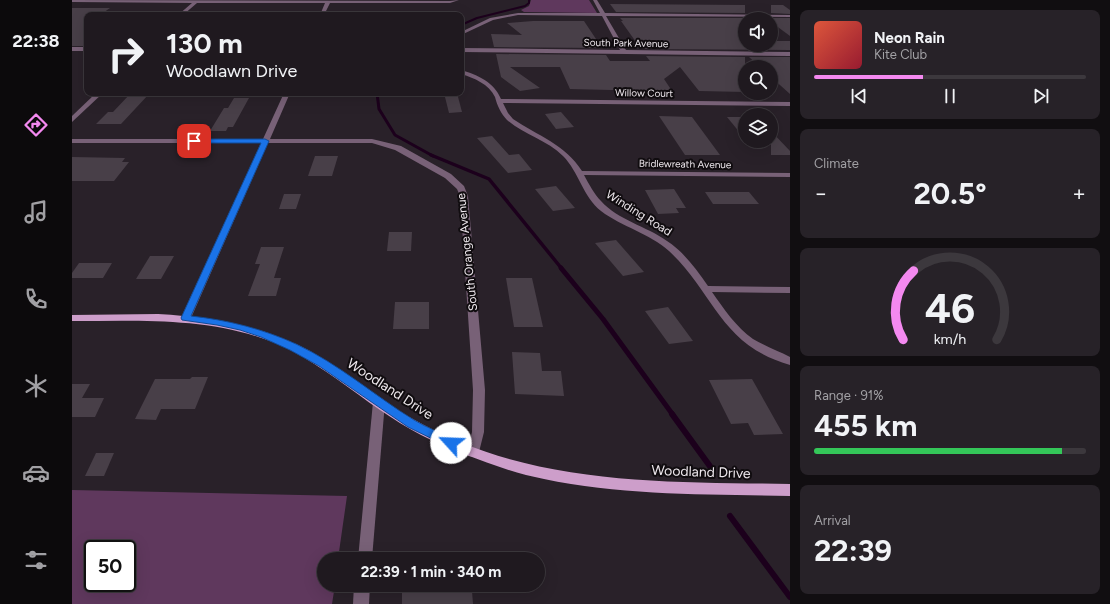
<!DOCTYPE html>
<html lang="en">
<head>
<meta charset="utf-8">
<style>
  :root { --surface:#1f191f; --page:#272228; --text:#f1f3f6; --muted:#a1a0a4; --line:#3c383d; --accent:#f489f0 }
  body { margin:0; font-family:Figtree,sans-serif; background:var(--page); color:var(--text); height:100vh; display:flex; flex-direction:column; font-size:15px; white-space:nowrap }
  * { box-sizing:border-box; margin:0 }
  p { font-size:13px; color:var(--muted) }
  .icon { flex:none; width:22px; height:22px; fill:none; stroke:currentColor; stroke-width:2; stroke-linecap:round; stroke-linejoin:round }
  .map { position:relative; flex:1; overflow:hidden }
  .drawer { display:flex; flex-direction:column; gap:10px; padding:10px; background:#110e11; width:320px }
  .drawer>* { flex:none }
  .banner { position:absolute; left:12px; top:12px; width:380px; height:84px; border-radius:8px; box-shadow:0 4px 16px #0002,0 0 0 1px var(--line); background:#1f191f; color:var(--text); overflow:hidden }
  .buttons { position:absolute; left:666px; top:12px; display:grid; gap:8px }
  .buttons a { display:grid; place-items:center; width:40px; height:40px; border-radius:50%; background:var(--surface); box-shadow:0 4px 16px #0002,0 0 0 1px var(--line); font-size:20px }
  .speed { position:absolute; left:12px; top:540px; display:flex; gap:8px; font-size:20px; font-weight:700; text-align:center }
  .speed>* { display:grid; place-content:center; width:52px; height:52px; border-radius:50%; background:var(--surface); box-shadow:0 4px 16px #0002,0 0 0 1px var(--line); line-height:1 }
  .speed .limit { border:2px solid #111; border-radius:6px; background:#fff; color:#111 }
  .pin { position:absolute; display:grid; place-items:center; width:34px; height:34px; color:#fff; margin:-17px; border-radius:8px; box-shadow:0 2px 6px #0006 }
  .me { position:absolute; width:44px; margin:-22px; rotate:295deg; stroke-linejoin:round; filter:drop-shadow(0 0 3px #0008) }
  .turn { display:flex; align-items:center; gap:14px; height:84px; padding:0 16px; font-size:18px }
  .turn .icon { width:52px; height:52px; stroke-width:2.5 }
  .turn b { display:block; font-size:28px; line-height:34px }
  .big { font-size:30px; font-weight:700; line-height:1.1 }
  .drawer .widget { flex:1; display:flex; flex-direction:column; justify-content:center; gap:6px; min-width:0; padding:0 14px; border-radius:8px; background:var(--page) }
  .drawer .dial { align-items:center; gap:0 }
  .dial svg { height:104px; overflow:visible; fill:none; stroke:var(--line); stroke-width:7; stroke-linecap:round; text-anchor:middle }
  .dial text { fill:var(--text); stroke:none }
  .song { display:flex; align-items:center; gap:12px }
  .cover { width:48px; height:48px; border-radius:6px; background:linear-gradient(135deg,hsl(10 70% 55%),hsl(350 70% 35%)) }
  .played { height:4px; border-radius:2px; background:linear-gradient(90deg,var(--accent) 40%,var(--line) 40%) }
  .keys { display:flex; justify-content:space-around; direction:ltr }
  .heat { display:flex; justify-content:space-between; align-items:center; font-size:22px; direction:ltr }
  .charge { height:6px; border-radius:3px; background:linear-gradient(90deg,#34c759 91%,var(--line) 0) }
  .trip { position:absolute; left:245px; top:552px; width:228px; height:40px; border-radius:20px; background:var(--surface); box-shadow:0 4px 16px #0002,0 0 0 1px var(--line); font-weight:700; line-height:40px; text-align:center }
  main { display:flex; flex:1; min-height:0 }
  .menu { display:flex; flex-direction:column; width:72px; justify-content:space-around; align-items:center; background:#0c0a0c; color:var(--muted) }
  .menu .icon { width:28px; height:28px }
  .menu .selected { color:var(--accent) }
  .menu b { font-size:18px; color:var(--text) }
  .map>svg:first-child { display:block }
  .green { fill:#5f385d; fill-rule:evenodd }
  .lines { fill:none; stroke-linecap:round; stroke-linejoin:round }
  .stream-far4 { stroke:#1c001c; stroke-width:2 }
  .stream-far3 { stroke:#1c001c; stroke-width:3 }
  .stream-far2 { stroke:#1c001c; stroke-width:3.5 }
  .stream-far1 { stroke:#1c001c; stroke-width:5 }
  .stream { stroke:#1c001c; stroke-width:6 }
  .building { fill:#483f48 }
  .minor { fill:#786177; fill-rule:evenodd }
  .major { fill:#cd9eca; fill-rule:evenodd }
  .route { fill:#1a73e8; stroke:#114b97 }
  .labels { text-anchor:middle; dominant-baseline:central; stroke-width:4; stroke-linejoin:round; paint-order:stroke }
  .far-street-label { font-size:10px; fill:#eee8ed; stroke:#100c0f }
  .street-label { font-size:12px; fill:#eee8ed; stroke:#100c0f }
  .near-street-label { font-size:14px; fill:#eee8ed; stroke:#100c0f }
</style>
</head>
<body>
<main>
<nav class="menu">
<b>22:38</b>
<svg class="icon selected" aria-label="directions" viewBox="0 0 24 24"><path d="M12 3l9 9-9 9-9-9zM9 14v-3h6M13 9l2 2-2 2"/></svg>
<svg class="icon" aria-label="music" viewBox="0 0 24 24"><path d="M9 18V5l10-2v13"/><circle cx="6" cy="18" r="3"/><circle cx="16" cy="16" r="3"/></svg>
<svg class="icon" aria-label="phone" viewBox="0 0 24 24"><path d="M5 4h4l2 5-3 2q2 4 5 5l2-3 5 2v4C11 20 4 13 5 4z"/></svg>
<svg class="icon" aria-label="climate" viewBox="0 0 24 24"><path d="M12 3v18M4 7l16 10M4 17L20 7"/></svg>
<svg class="icon" aria-label="car" viewBox="0 0 24 24"><path d="M5 17H2v-5l4-1 3-4h7l3 4 3 1v5h-3M9 17h6M6 11h13"/><circle cx="7" cy="17" r="2"/><circle cx="17" cy="17" r="2"/></svg>
<svg class="icon" aria-label="filters" viewBox="0 0 24 24"><path d="M4 7h16M4 17h16"/><circle cx="9" cy="7" r="2"/><circle cx="15" cy="17" r="2"/></svg>
</nav>
<div class="map">
<svg width="718" height="604" viewBox="0 0 718 604">
  <rect width="100%" height="100%" fill="#292129"/>
  <!-- green -->
  <g class="green">
    <polygon points="459,0 517,0 525,13 452,12 449,10 457,6"/>
    <path d="M0 490 275 496 266 559H252V585H263L260 604H0ZM21 549H55V583H21Z"/>
  </g>
  <g class="lines">
    <!-- stream-far4 -->
    <polyline class="stream-far4" points="389,25 405,18 453,6 457,3 457,0"/>
    <!-- stream-far3 -->
    <polyline class="stream-far3" points="305,93 307,109 323,135 361,156"/>
    <!-- stream-far2 -->
    <polyline class="stream-far2" points="359,155 417,179 490,269"/>
    <!-- stream-far1 -->
    <polyline class="stream-far1" points="489,268 531,319 601,415"/>
    <!-- stream -->
    <g class="stream">
      <polyline points="600,414 640,469"/>
      <polyline points="658,516 718,597"/>
    </g>
  </g>
  <!-- building -->
  <g class="building">
    <polygon points="538,4 673,5 673,13 544,12"/>
    <polygon points="699,5 711,5 718,10 718,14 699,13"/>
    <polygon points="0,8 38,8 28,15 15,15 15,46 0,46"/>
    <polygon points="548,18 673,18 673,45 699,45 699,41 718,41 718,50 569,49 549,21 551,21"/>
    <polygon points="718,18 718,36 699,22 699,18"/>
    <polygon points="461,21 512,21 530,48 422,47 419,34 450,35 435,23"/>
    <polygon points="424,54 534,55 538,61 578,61 574,56 673,57 673,92 627,91 608,67 592,79 600,91 580,91 498,89 488,67 438,67 468,88 448,91 429,77"/>
    <polygon points="677,57 718,57 718,94 699,77 699,67 688,67"/>
    <polygon points="372,93 385,93 390,112 377,113"/>
    <polygon points="58,94 77,94 49,124 24,124 36,112 41,112"/>
    <polygon points="162,98 177,98 161,127 156,127 154,131 138,131 152,108 156,108"/>
    <polygon points="489,112 502,127 484,129 473,114"/>
    <polygon points="587,116 620,117 648,155 613,155"/>
    <polygon points="655,117 673,117 673,139"/>
    <polygon points="699,131 718,151 718,155 699,155"/>
    <polygon points="420,136 437,155 447,154 460,170 436,173 405,138"/>
    <polygon points="243,156 266,156 260,176 236,176"/>
    <polygon points="0,157 53,158 50,162 57,162 42,181 0,181"/>
    <polygon points="484,186 503,208 481,211 463,189"/>
    <polygon points="602,189 614,208 604,208 607,213 586,214 573,190"/>
    <polygon points="633,192 677,192 687,204 641,204"/>
    <polygon points="212,194 229,194 224,209 207,209"/>
    <polygon points="317,232 340,232 339,251 315,251"/>
    <polygon points="544,240 572,272 551,276 523,243"/>
    <polygon points="189,247 212,247 202,278 209,278 204,296 176,296 188,264 183,264"/>
    <polygon points="78,256 102,256 89,279 64,279"/>
    <polygon points="7,263 40,263 31,278 0,278 0,273"/>
    <polygon points="434,278 460,278 471,327 442,327"/>
    <polygon points="323,302 357,302 357,329 321,329"/>
    <polygon points="596,307 621,341 597,344 573,311"/>
    <polygon points="440,352 468,353 470,371 489,371 492,396 443,394"/>
    <polygon points="120,377 136,377 123,409 89,409 84,420 63,419 83,379 118,379"/>
    <polygon points="680,379 711,434 682,435 676,423 659,424 637,380"/>
    <polygon points="0,384 18,384 10,398 32,398 23,417 0,417"/>
    <polygon points="24,453 42,453 32,476 13,476"/>
    <polygon points="330,591 400,591 401,604 330,604"/>
  </g>
  <g class="lines">
    <!-- minor -->
    <g class="minor">
      <polygon points="0,0 378,1 387,0 378,3 258,3 252,15 248,15 253,3 125,3 111,15 106,15 120,3 0,2"/>
      <polygon points="521,0 525,0 533,13 718,15 718,17 534,16 554,50 718,52 718,56 389,52 389,48 548,50 530,16 446,15 421,20 389,35 389,32 418,18 446,13 528,13"/>
      <rect x="0" y="47" width="15" height="4"/>
      <path d="M389 70C406 75 422 82 429 99L718 102V106L431 103 436 113 441 119C466 136 493 144 510 171L718 173V177L512 175C517 184 522 194 529 201 546 220 574 226 595 241 612 252 624 269 636 286L718 287V293L640 292C652 309 664 327 681 339 693 346 706 351 718 357V365C648 345 643 294 597 251 577 233 550 227 529 211 511 197 507 172 491 156 475 140 452 135 435 120 429 114 425 105 423 97 417 84 402 78 389 74Z"/>
      <polygon points="24,93 31,93 0,122 0,116"/>
      <polygon points="212,93 218,93 198,139 300,139 329,146 379,174 392,186 396,196 413,390 412,432 406,456 401,457 396,456 395,452 400,432 401,390 388,196 385,189 373,178 323,150 300,143 196,143 119,318 114,321 109,318 189,143 0,143 0,139 191,139"/>
      <polygon points="307,398 311,399 313,402 300,559 286,559 301,402 303,399"/>
      <polygon points="282,585 298,585 297,604 281,604"/>
    </g>
    <!-- major -->
    <path class="major" d="M86 314C135 317 181 324 226 345 258 360 286 384 316 404 339 419 364 432 390 443 494 485 608 482 718 484V496C636 494 552 496 472 479 445 474 418 464 392 454 362 443 334 428 308 410 279 390 251 367 220 351 152 316 74 321 0 321V315Z"/>
  </g>
  <!-- route -->
  <path class="route" d="M120 139H193L197 141 119 316C156 320 191 329 224 344 267 364 303 396 342 420 355 428 370 433 383 440L385 443 383 446 379 448 375 446 336 427 247 366 218 350 189 337 168 330 145 325 110 320 109 318 189 143H122L119 141Z"/>
  <g class="labels">
    <!-- far-street labels -->
    <g class="far-street-label">
      <text transform="translate(554 43) rotate(1)">South Park Avenue</text>
      <text transform="translate(572 93) rotate(1)">Willow Court</text>
      <text transform="translate(613 164) rotate(1)">Bridlewreath Avenue</text>
    </g>
    <!-- street labels -->
    <g class="street-label">
      <text transform="translate(567 213) rotate(32)">Winding Road</text>
      <text transform="translate(395 252) rotate(-96)">South Orange Avenue</text>
    </g>
    <!-- near-street labels -->
    <g class="near-street-label">
      <text transform="translate(318 389) rotate(33)">Woodland Drive</text>
      <text transform="translate(629 472) rotate(2)">Woodland Drive</text>
    </g>
  </g>
</svg>
<div class="buttons">
<a><svg class="icon" aria-label="sound" viewBox="0 0 24 24"><path d="M4 9h4l5-4v14l-5-4H4zM17 9q2 3 0 6"/></svg></a>
<a><svg class="icon" aria-label="search" viewBox="0 0 24 24"><circle cx="10" cy="10" r="6"/><path d="M15 15l6 6"/></svg></a>
<a><svg class="icon" aria-label="layers" viewBox="0 0 24 24"><path d="M12 4l9 5-9 5-9-5zM3 14l9 5 9-5"/></svg></a>
</div>
<div class="speed"><div class="limit">50</div></div>
<div class="pin" style="left:122px;top:141px;background:#d93025"><svg class="icon" aria-label="arrive" viewBox="0 0 24 24"><path d="M6 21V4h12l-3 4 3 4H6"/></svg></div>
<svg class="me" style="left:379px;top:443px" viewBox="-20 -20 40 40"><circle r="19" fill="#fff"/><path d="M0-13L10 11 0 6-10 11z" fill="#1a73e8"/></svg>
<div class="trip">22:39 · 1 min · 340 m</div>
<div class="banner">
<div class="turn"><svg class="icon" aria-label="right" viewBox="0 0 24 24"><path d="M7 20v-9h11M14 6l5 5-5 5"/></svg><div><b>130 m</b>Woodlawn Drive</div></div>
</div>
</div>
<section class="drawer">
<div class="widget">
<div class="song"><i class="cover"></i><div><b>Neon Rain</b><p>Kite Club</p></div></div>
<div class="played"></div>
<div class="keys"><svg class="icon" aria-label="previous" viewBox="0 0 24 24"><path d="M18 5L8 12l10 7zM5 5v14"/></svg><svg class="icon" aria-label="pause" viewBox="0 0 24 24"><path d="M8 5v14M16 5v14"/></svg><svg class="icon" aria-label="next" viewBox="0 0 24 24"><path d="M6 5l10 7-10 7zM19 5v14"/></svg></div>
</div>
<div class="widget"><p>Climate</p>
<div class="heat"><a>−</a><b class="big">20.5°</b><a>+</a></div>
</div>
<div class="widget dial"><svg viewBox="0 0 100 80">
<path d="M14 69A42 42 0 1 1 86 69"/>
<path d="M14 69A42 42 0 0 1 22 16" stroke="#f489f0"/>
<text x="50" y="56" font-size="32" font-weight="700">46</text>
<text x="50" y="72" font-size="11">km/h</text>
</svg></div>
<div class="widget"><p>Range · 91%</p><b class="big">455 km</b><div class="charge"></div></div>
<div class="widget"><p>Arrival</p><b class="big">22:39</b></div>
</section>
</main>
</body>
</html>
